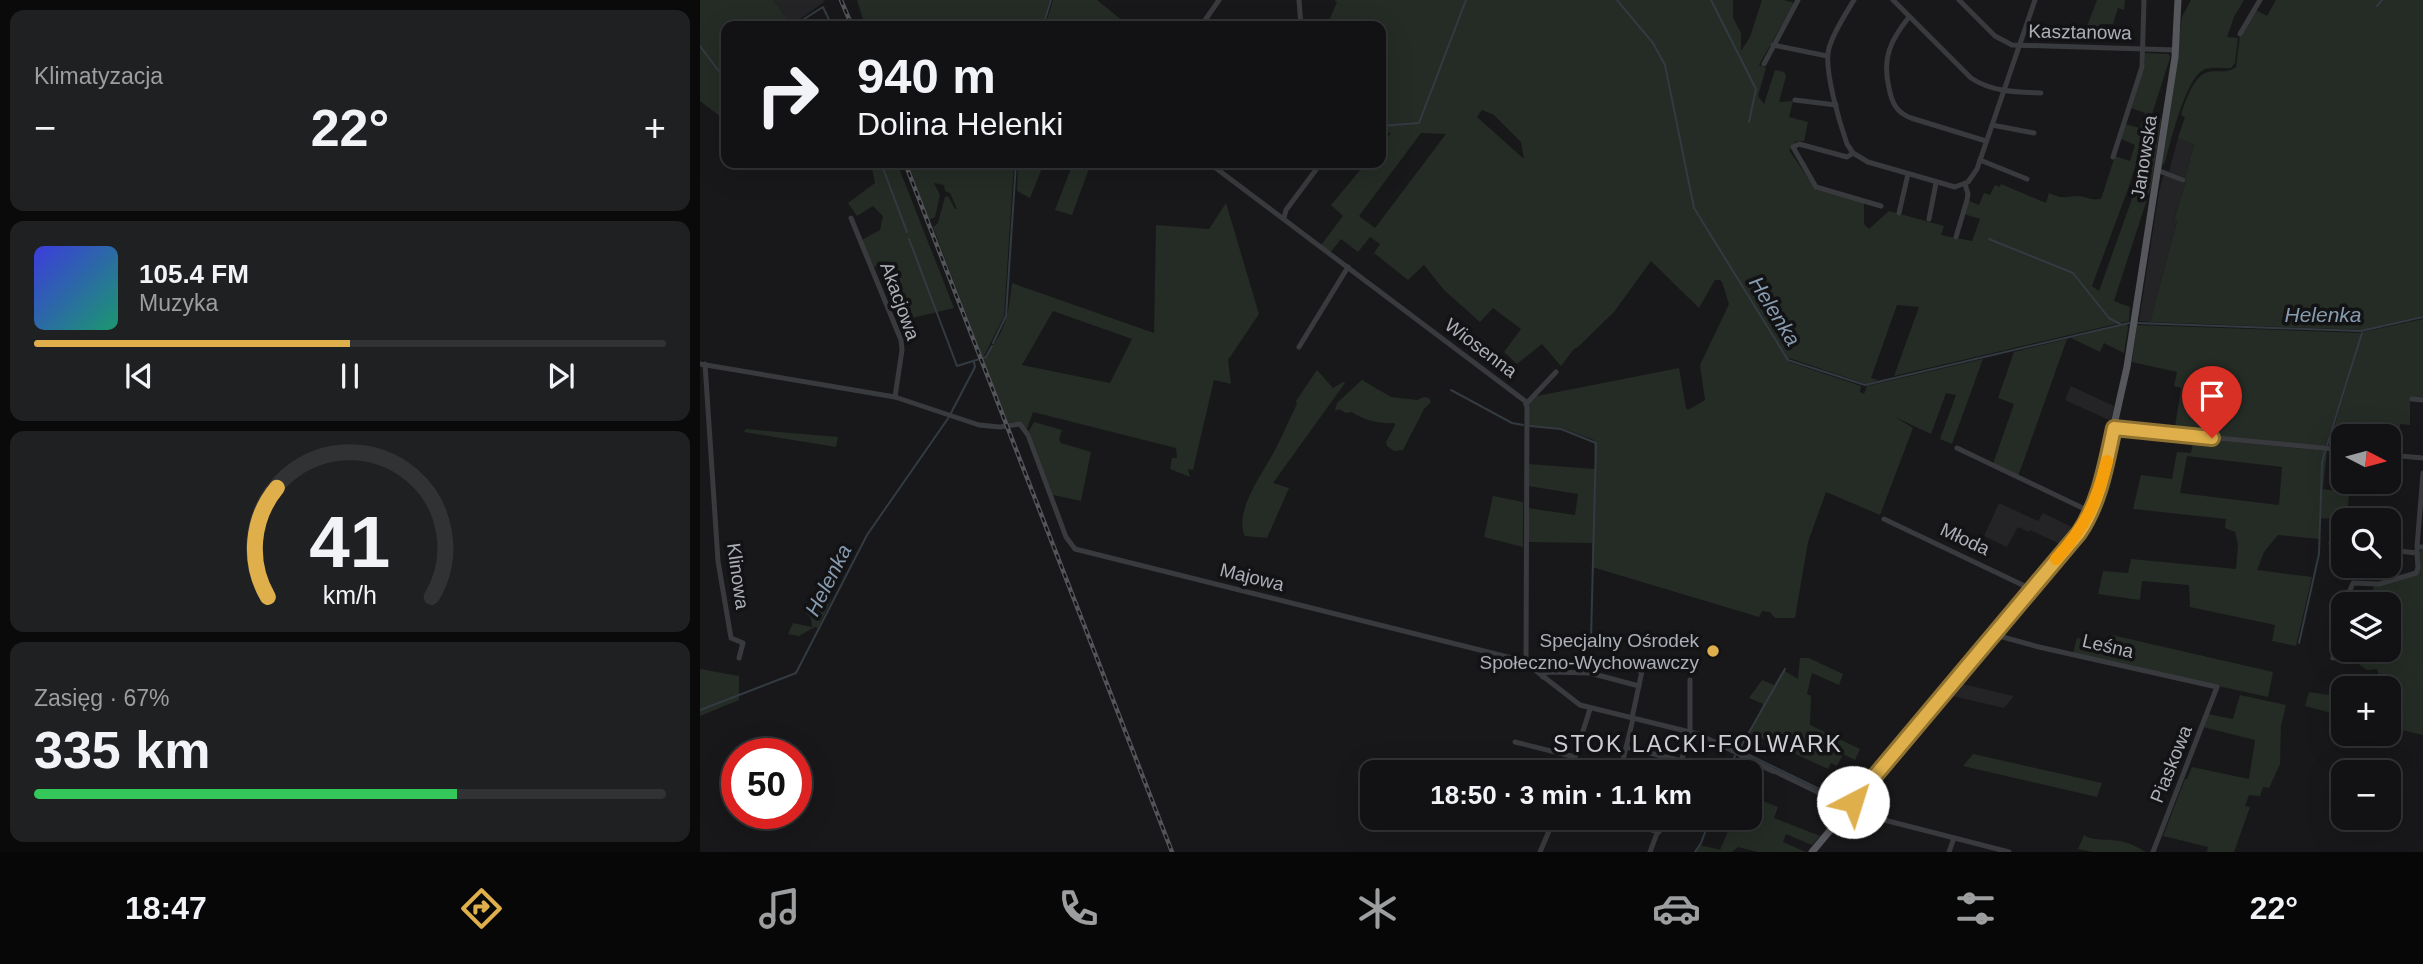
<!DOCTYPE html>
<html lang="pl">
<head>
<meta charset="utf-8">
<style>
  :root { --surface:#121214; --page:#1f2022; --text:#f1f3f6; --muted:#9c9ea0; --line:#313234; --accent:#deaf4b }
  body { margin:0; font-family:Arial,sans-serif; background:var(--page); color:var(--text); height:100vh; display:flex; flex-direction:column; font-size:26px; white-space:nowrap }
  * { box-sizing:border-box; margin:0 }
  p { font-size:23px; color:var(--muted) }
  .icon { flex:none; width:38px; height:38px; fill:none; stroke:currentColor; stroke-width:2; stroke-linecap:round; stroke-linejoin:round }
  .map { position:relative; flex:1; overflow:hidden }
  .panel { display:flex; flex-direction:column; gap:10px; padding:10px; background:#0a0a0b; width:700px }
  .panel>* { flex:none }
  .top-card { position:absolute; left:21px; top:21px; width:665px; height:147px; border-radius:14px; box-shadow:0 7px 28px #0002,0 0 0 2px var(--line); background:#121214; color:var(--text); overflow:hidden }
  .needle { width:46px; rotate:96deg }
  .controls { position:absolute; left:1631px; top:424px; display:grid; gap:14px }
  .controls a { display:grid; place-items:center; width:70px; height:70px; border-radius:14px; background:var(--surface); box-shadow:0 7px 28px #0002,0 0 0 2px var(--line); font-size:35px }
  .speed { position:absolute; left:21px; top:738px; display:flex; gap:14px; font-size:35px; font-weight:700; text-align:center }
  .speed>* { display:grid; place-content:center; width:91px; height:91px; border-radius:50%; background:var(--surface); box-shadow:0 7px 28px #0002,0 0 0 2px var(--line); line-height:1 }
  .speed .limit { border:10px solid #d22; background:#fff; color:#111 }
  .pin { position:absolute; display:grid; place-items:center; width:60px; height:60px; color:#fff; margin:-72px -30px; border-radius:50% 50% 50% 0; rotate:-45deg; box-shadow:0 0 7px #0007 }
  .pin .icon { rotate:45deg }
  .me { position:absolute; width:77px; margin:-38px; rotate:40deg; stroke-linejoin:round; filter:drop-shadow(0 0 5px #0008) }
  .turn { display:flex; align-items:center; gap:24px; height:147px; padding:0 21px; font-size:32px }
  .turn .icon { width:91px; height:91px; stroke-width:2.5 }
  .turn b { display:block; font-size:49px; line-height:60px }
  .big { font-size:52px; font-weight:700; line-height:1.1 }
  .panel .widget { flex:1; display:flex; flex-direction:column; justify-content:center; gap:10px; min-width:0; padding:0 24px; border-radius:14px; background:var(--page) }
  .panel .dial { align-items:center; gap:0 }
  .dial svg { height:182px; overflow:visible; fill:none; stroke:var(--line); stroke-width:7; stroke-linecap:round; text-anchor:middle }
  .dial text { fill:var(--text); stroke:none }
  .song { display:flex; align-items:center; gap:21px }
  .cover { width:84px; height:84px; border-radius:10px; background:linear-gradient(135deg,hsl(240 70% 55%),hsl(160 70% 35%)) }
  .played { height:7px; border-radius:4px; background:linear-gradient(90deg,var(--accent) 50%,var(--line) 50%) }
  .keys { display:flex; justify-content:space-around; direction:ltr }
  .heat { display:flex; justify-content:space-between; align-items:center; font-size:38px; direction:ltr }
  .charge { height:10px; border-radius:5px; background:linear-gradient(90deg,#34c759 67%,var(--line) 0) }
  .trip { position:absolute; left:660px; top:760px; width:402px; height:70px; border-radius:14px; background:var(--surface); box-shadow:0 7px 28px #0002,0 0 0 2px var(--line); font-weight:700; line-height:70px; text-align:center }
  .dock { display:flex; height:112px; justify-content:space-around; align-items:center; background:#070708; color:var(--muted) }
  .dock .icon { width:49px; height:49px }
  .dock .on { color:var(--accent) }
  .dock b { font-size:32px; color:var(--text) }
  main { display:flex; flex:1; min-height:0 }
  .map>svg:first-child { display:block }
  .built { fill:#242426 }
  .green { fill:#242c25; fill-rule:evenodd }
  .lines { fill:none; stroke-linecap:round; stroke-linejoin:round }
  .stream { stroke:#333a41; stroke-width:2 }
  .minor { stroke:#393a3e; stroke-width:5 }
  .major { stroke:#56575d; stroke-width:7 }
  .rail-casing { stroke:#525459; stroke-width:4.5 }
  .rail { stroke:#131315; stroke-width:2; stroke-dasharray:5; stroke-linecap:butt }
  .route-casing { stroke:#907231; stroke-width:18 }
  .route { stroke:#deaf4b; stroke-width:12 }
  .slow { stroke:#f59e0b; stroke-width:12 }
  .poi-dot { fill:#deaf4b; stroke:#131315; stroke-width:2.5 }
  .labels { text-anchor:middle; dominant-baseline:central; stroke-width:7; stroke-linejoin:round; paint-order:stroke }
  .street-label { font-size:19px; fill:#acafb8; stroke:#131315 }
  .poi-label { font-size:19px; fill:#acafb8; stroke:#131315; text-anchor:end }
  .water-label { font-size:21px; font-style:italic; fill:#879baf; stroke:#131315 }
  .quarter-label { font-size:23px; letter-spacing:2px; fill:#ccced4; stroke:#131315 }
</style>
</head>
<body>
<main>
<section class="panel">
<div class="widget"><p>Klimatyzacja</p>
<div class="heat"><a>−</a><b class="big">22°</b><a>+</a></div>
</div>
<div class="widget">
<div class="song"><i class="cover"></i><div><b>105.4 FM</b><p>Muzyka</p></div></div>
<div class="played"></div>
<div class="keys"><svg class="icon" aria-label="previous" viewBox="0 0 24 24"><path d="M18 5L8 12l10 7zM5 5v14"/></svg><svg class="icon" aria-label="pause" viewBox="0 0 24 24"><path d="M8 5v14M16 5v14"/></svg><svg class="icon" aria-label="next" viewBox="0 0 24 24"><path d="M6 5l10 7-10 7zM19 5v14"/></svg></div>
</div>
<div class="widget dial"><svg viewBox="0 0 100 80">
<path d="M14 69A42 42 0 1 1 86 69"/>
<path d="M14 69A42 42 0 0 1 18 21" stroke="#deaf4b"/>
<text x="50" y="56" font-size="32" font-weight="700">41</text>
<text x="50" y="72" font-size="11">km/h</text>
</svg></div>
<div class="widget"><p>Zasięg · 67%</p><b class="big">335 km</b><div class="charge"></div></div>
</section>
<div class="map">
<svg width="1723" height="852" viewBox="0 0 1723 852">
  <rect width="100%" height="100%" fill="#18181a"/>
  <!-- built -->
  <g class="built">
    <polygon points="73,0 123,0 124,2 91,25"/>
    <polygon points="1478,138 1494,143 1485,178 1469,172"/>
    <polygon points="1464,174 1485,183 1474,219 1477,221 1450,322 1439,321 1459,192"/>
    <polygon points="1371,386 1414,406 1411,421 1365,400"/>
    <polygon points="1299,503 1338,521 1343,513 1376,529 1362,545 1330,530 1329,532 1318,527 1307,547 1284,536"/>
    <polygon points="1258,683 1314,696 1304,708 1248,695"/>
  </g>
  <!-- green -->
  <g class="green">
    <polygon points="0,0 73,0 92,26 26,26 26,121 0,101"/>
    <polygon points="157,0 350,0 342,26 165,26"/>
    <polygon points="353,0 397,0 429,26 345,26"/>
    <path d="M634 0H1033V18L1041 33V51L1050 37 1062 0H1084L1094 3 1059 65 1066 68 1058 96 1064 104 1075 70 1084 72 1086 76 1079 102 1093 101 1089 117 1108 122 1104 141H1096L1089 150 1116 190 1164 203V224L1169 229 1189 211 1244 226 1241 235 1272 241 1280 219 1264 214 1269 201 1279 205 1284 193 1290 195 1295 185 1300 187 1301 184 1346 203 1349 193C1367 202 1370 193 1384 197 1391 199 1393 200 1401 199L1415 156 1430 161 1435 145 1421 139 1425 124 1440 128 1445 113 1431 108 1445 63V53L1469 54 1470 58 1428 189 1392 286 1399 291 1462 115 1451 187 1414 301 1430 307 1429 321 1194 376 1219 307 1197 305 1171 378 1178 380 1166 384 1089 358V362L1161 386 1160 392 1164 394 1167 386 1283 359 1252 444 1240 439 1256 395 1246 393 1231 434 1195 417 1213 428 1180 515 1126 492 1108 542 1095 618H1075L1070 612 1062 611 1059 617 892 567V543L828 542V508L875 515 878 494 828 486V464L895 469 894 440 862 428 829 426V404L832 397 979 368 986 408 988 410 1005 400 1000 365 1029 304 1022 282 1020 280H1015L999 308 951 261 914 312 878 347 874 349 861 366 842 344 817 364 804 352 821 329 793 308 780 322 744 290 724 265 708 280 674 253 680 244 670 237 658 252 641 239 630 253 621 245 643 216 631 205 666 163H681V145L691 133 681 132V26H636V24L629 21 637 2ZM782 110 794 115 821 142 824 159 777 117ZM721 133 746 134 675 228 659 216Z"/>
    <polygon points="1397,0 1425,0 1424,10 1418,8 1413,24 1400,24 1394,42 1381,42"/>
    <path d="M1491 0H1544L1534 17 1527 37 1538 38 1535 63 1531 68C1523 69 1511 66 1503 70 1485 80 1471 141 1465 162L1461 168 1482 17Z"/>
    <path d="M1576 0H1723V316L1664 330 1450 322 1477 221 1474 220 1486 180 1485 178 1494 144 1478 138 1485 117 1481 115C1485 102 1493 76 1508 72 1519 70 1527 74 1536 67L1540 36 1556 10 1567 16Z"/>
    <polygon points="171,163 197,163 254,308 212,318 189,268 171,266 160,241 180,230 183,216 173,206 157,216 148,203 175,183"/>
    <polygon points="206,163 314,163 304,316 284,356 282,356 233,227 238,223 245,197 248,196 255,209 257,209 250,193 245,191 244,185 234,183 240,195 235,217 229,220"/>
    <polygon points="318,163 344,163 330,198 317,191"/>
    <polygon points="373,163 391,163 372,215 355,210"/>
    <path d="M526 203 559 314 528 360 531 384 514 380 493 470 488 469 490 477 470 469 472 458H477L476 448 333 412 327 429 321 422 307 423 282 359C290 357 288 354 292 347 307 326 309 309 312 283L454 333 456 225 509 229ZM353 311 432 339 410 383 322 365Z"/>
    <polygon points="1723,319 1723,398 1710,397 1710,425 1700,424 1698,452 1689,451 1689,436 1643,436 1643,449 1628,447 1663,332"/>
    <polygon points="1427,324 1428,328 1424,353 1404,343 1400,352 1371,338"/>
    <polygon points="1437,325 1662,333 1625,447 1474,433 1481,388 1474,386 1477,372 1432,362"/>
    <polygon points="1367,339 1324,460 1318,476 1293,464 1314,404 1298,398 1314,352"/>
    <path d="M617 370 633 388 643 382 645 383 573 483 589 488 567 538 545 536C534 514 559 478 570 459 580 442 588 422 597 404L596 401Z"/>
    <path d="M662 380 691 397 717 400 724 397 729 398 731 402 724 409 703 450 694 451 687 446 686 442 695 425 694 423C681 424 662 420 652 412L646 413 639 409 635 411 637 403Z"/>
    <polygon points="334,422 362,430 359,439 361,443 391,452 381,501 353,495 329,431"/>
    <polygon points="46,429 138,437 136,447 44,432"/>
    <path d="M1494 438 1627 451 1623 489 1649 493 1647 520 1621 518 1619 539 1578 535 1564 552 1557 570 1612 577 1596 646 1572 641 1575 625 1490 607 1489 585 1442 581 1440 600 1398 594 1403 571 1428 573 1431 559 1536 569 1538 545 1535 532 1525 528 1526 519 1433 509 1441 475 1472 479 1477 452 1491 453ZM1487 456 1582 467 1579 505 1480 493Z"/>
    <polygon points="793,496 823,502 823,547 784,537"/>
    <polygon points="1723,549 1723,735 1689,727 1689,688 1682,688 1677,669 1667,670 1660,665 1654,649 1689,649 1689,604 1669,604 1674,586 1717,575 1719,552"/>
    <polygon points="122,591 130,593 131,601 118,628 115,627 99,636 88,634 93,623 112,627 111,618 106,613 107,607 114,608"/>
    <polygon points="1412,635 1573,672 1568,697 1373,654 1377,638 1408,645"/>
    <polygon points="1100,658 1109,658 1143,674 1139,685 1112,673 1107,694 1111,696 1110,725 1160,749 1155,760 1143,754 1137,766 1131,763 1128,769 1050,733 1063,704 1049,698 1062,680 1074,685 1083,670 1098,679"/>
    <polygon points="0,669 39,676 39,700 0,716"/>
    <polygon points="1609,692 1643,697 1643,716 1605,706"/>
    <polygon points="1540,695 1586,705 1581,726 1580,764 1569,788 1563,787 1560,796 1549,795 1545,806 1550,807 1534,852 1507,852 1508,847 1463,836 1485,779 1487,779 1492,767 1549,779 1555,740 1503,727 1508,714 1533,719"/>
    <polygon points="1273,754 1402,783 1397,797 1263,766"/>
    <polygon points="1050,796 1078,807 1074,818 1120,836 1112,845 1086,834 1083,842 1106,852 1058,852 1038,847 1032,852 995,852 1000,845 1020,850 1032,822 1021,817 1050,817"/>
    <path d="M1384 835C1393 842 1411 838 1424 842 1432 844 1439 848 1446 852H1392L1378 849Z"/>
  </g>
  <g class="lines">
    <!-- stream -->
    <g class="stream">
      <polyline points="917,0 953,43 965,65 994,208 1088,360 1165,385 1429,323"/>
      <polyline points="1011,0 1056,89 1049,122"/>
      <polyline points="1677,6 1682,0"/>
      <polyline points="93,26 123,7 132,26"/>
      <polyline points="343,26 351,0"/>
      <polyline points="0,46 21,74 26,72"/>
      <polyline points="681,126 719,123 766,0"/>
      <polyline points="181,163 207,232"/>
      <polyline points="209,239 257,366 286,357 292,346"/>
      <polyline points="1289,239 1373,273 1409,318 1420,324"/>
      <polyline points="1438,323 1661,331 1723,317"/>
      <polyline points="293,343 306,316 316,163"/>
      <polyline points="751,390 812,423 823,425"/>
      <polyline points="251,413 275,367 274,362"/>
      <polyline points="830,426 861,429 896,443 891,640"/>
      <polyline points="1627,445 1662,333"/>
      <polyline points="1599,643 1619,554 1622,463 1625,452"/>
      <polyline points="1085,669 1039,750 1140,799"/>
      <polyline points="0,710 96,673 167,535 249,417"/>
      <polyline points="1040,757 1073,773"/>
      <polyline points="1028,772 1035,756"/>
      <polyline points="995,852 1001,843 1009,822"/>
    </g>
    <!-- minor -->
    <g class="minor">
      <polyline points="599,0 601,26"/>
      <path d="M1154 0C1145 15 1134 31 1129 48 1123 68 1140 124 1147 144L1153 153 1168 162 1255 187 1268 182 1277 169 1335 0"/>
      <path d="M1193 0 1271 78C1292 92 1316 92 1341 93"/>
      <polyline points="1259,0 1295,36 1312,45 1476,50"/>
      <path d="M1209 17C1190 41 1182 58 1189 88 1192 103 1196 112 1211 118L1286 141"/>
      <polyline points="501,26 519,0"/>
      <polyline points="1540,34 1560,0"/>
      <polyline points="1073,45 1127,56"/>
      <polyline points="1064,64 1098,0"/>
      <polyline points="1095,100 1136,105"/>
      <polyline points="1292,125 1334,133"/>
      <polyline points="1153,153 1147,157 1099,144 1093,147 1116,187 1181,206"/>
      <polyline points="1413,157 1442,67 1444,0"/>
      <polyline points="1280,160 1327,179"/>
      <polyline points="509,163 825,401 827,407 826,663"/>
      <polyline points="1457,170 1483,180"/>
      <polyline points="1199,213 1208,174"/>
      <polyline points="151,218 201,340 202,350 195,397"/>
      <polyline points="584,218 586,210 621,163"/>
      <polyline points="1229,219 1236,183"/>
      <polyline points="1256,237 1267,200 1268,194 1265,184"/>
      <polyline points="599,347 648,267"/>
      <polyline points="0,364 195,397 279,425 300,427 320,424 328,435 366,537 375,549 816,659 826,663 880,705 998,734 1140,803 1153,812 1309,852"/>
      <polyline points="5,364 18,561 31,638 43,643 39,658"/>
      <polyline points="1712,399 1723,400"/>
      <polyline points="826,404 856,372"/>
      <polyline points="1414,428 1643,450"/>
      <polyline points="1257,448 1391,512"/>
      <polyline points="1689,455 1723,458"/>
      <polyline points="1723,473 1717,547 1723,547"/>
      <polyline points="1184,519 1331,589"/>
      <polyline points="1631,543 1643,544"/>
      <polyline points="1689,550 1717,553 1717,550"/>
      <polyline points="1644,604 1653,583 1679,584 1716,573 1718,568 1717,553"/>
      <polyline points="1292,634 1339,647 1517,687 1453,852"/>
      <polyline points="1633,658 1639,619 1643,606"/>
      <polyline points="910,662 942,671 932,718"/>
      <polyline points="843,677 845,673 850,672 890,673 939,686"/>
      <polyline points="815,742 875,757"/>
      <polyline points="926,747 982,761"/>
      <polyline points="870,772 890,709"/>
      <polyline points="920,772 933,719"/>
      <polyline points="978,772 990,732 990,680"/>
      <polyline points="903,817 959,832"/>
      <polyline points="840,852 855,817"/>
      <polyline points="950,852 963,817"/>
      <polyline points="1249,852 1254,838"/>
    </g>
    <!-- major -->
    <polyline class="major" points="1112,852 1372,542 1390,514 1400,487 1427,367 1475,57 1478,0"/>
    <!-- rail casing -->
    <g class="rail-casing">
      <g id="rail">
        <polyline points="141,0 152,26"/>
        <polyline points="205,163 472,852"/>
      </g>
    </g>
    <!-- rail -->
    <use href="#rail" class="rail"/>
  </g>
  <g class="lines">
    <!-- route casing -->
    <g class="route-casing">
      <path id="route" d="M1153 802 1379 533C1400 502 1406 464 1414 428L1512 438"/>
    </g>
    <!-- route -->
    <use href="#route" class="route"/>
    <!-- slow -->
    <path class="slow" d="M1356 559C1385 527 1397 502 1407 461"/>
  </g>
  <!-- markers -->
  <circle class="poi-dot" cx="1013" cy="651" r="7"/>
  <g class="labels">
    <!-- street labels -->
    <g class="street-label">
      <text transform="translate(1380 32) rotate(1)">Kasztanowa</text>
      <text transform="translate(1444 157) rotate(-81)">Janowska</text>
      <text transform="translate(200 301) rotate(70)">Akacjowa</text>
      <text transform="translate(781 348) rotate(37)">Wiosenna</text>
      <text transform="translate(1265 539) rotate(25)">Młoda</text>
      <text transform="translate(38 576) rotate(82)">Klinowa</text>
      <text transform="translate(552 577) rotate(14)">Majowa</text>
      <text transform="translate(1408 646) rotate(13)">Leśna</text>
      <text transform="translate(1471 764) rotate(-68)">Piaskowa</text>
    </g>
    <!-- poi labels -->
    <g class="poi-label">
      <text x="999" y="640">Specjalny Ośrodek<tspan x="999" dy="22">Społeczno-Wychowawczy</tspan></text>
    </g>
    <!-- water labels -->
    <g class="water-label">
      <text transform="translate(1075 311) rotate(58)">Helenka</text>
      <text x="1623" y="314">Helenka</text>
      <text transform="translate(128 580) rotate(-63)">Helenka</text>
    </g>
    <!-- quarter labels -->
    <g class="quarter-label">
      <text x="998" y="744">STOK LACKI-FOLWARK</text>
    </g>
  </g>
</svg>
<div class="controls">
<a><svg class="needle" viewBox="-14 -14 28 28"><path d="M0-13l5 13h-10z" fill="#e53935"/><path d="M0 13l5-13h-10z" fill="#9c9ea0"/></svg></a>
<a><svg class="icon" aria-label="search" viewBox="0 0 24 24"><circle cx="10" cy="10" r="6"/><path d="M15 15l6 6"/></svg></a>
<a><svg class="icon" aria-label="layers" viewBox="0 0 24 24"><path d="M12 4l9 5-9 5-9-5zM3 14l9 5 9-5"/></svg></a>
<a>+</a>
<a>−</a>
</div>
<div class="speed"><div class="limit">50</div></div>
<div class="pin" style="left:1512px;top:438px;background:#d93025"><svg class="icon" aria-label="arrive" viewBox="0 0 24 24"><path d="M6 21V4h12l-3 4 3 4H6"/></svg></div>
<svg class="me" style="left:1153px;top:802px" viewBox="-20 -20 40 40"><circle r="19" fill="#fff"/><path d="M0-13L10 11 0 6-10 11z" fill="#deaf4b"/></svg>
<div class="trip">18:50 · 3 min · 1.1 km</div>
<div class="top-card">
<div class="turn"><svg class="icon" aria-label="right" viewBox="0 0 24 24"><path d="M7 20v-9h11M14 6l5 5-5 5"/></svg><div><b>940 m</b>Dolina Helenki</div></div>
</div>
</div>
</main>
<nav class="dock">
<b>18:47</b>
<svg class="icon on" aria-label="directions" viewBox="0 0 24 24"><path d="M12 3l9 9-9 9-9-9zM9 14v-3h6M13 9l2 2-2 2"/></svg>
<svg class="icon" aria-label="music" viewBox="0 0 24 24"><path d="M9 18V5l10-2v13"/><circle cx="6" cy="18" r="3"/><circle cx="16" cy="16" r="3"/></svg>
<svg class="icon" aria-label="phone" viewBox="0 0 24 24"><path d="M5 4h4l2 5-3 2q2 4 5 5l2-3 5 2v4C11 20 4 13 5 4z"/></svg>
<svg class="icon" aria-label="climate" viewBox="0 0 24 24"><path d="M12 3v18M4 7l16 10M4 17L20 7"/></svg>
<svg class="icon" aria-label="car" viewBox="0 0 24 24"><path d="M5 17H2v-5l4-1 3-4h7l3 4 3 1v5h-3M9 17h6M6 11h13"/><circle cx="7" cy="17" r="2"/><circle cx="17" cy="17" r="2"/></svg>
<svg class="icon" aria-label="filters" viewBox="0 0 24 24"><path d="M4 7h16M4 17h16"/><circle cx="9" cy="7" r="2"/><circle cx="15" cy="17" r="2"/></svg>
<b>22°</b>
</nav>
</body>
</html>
